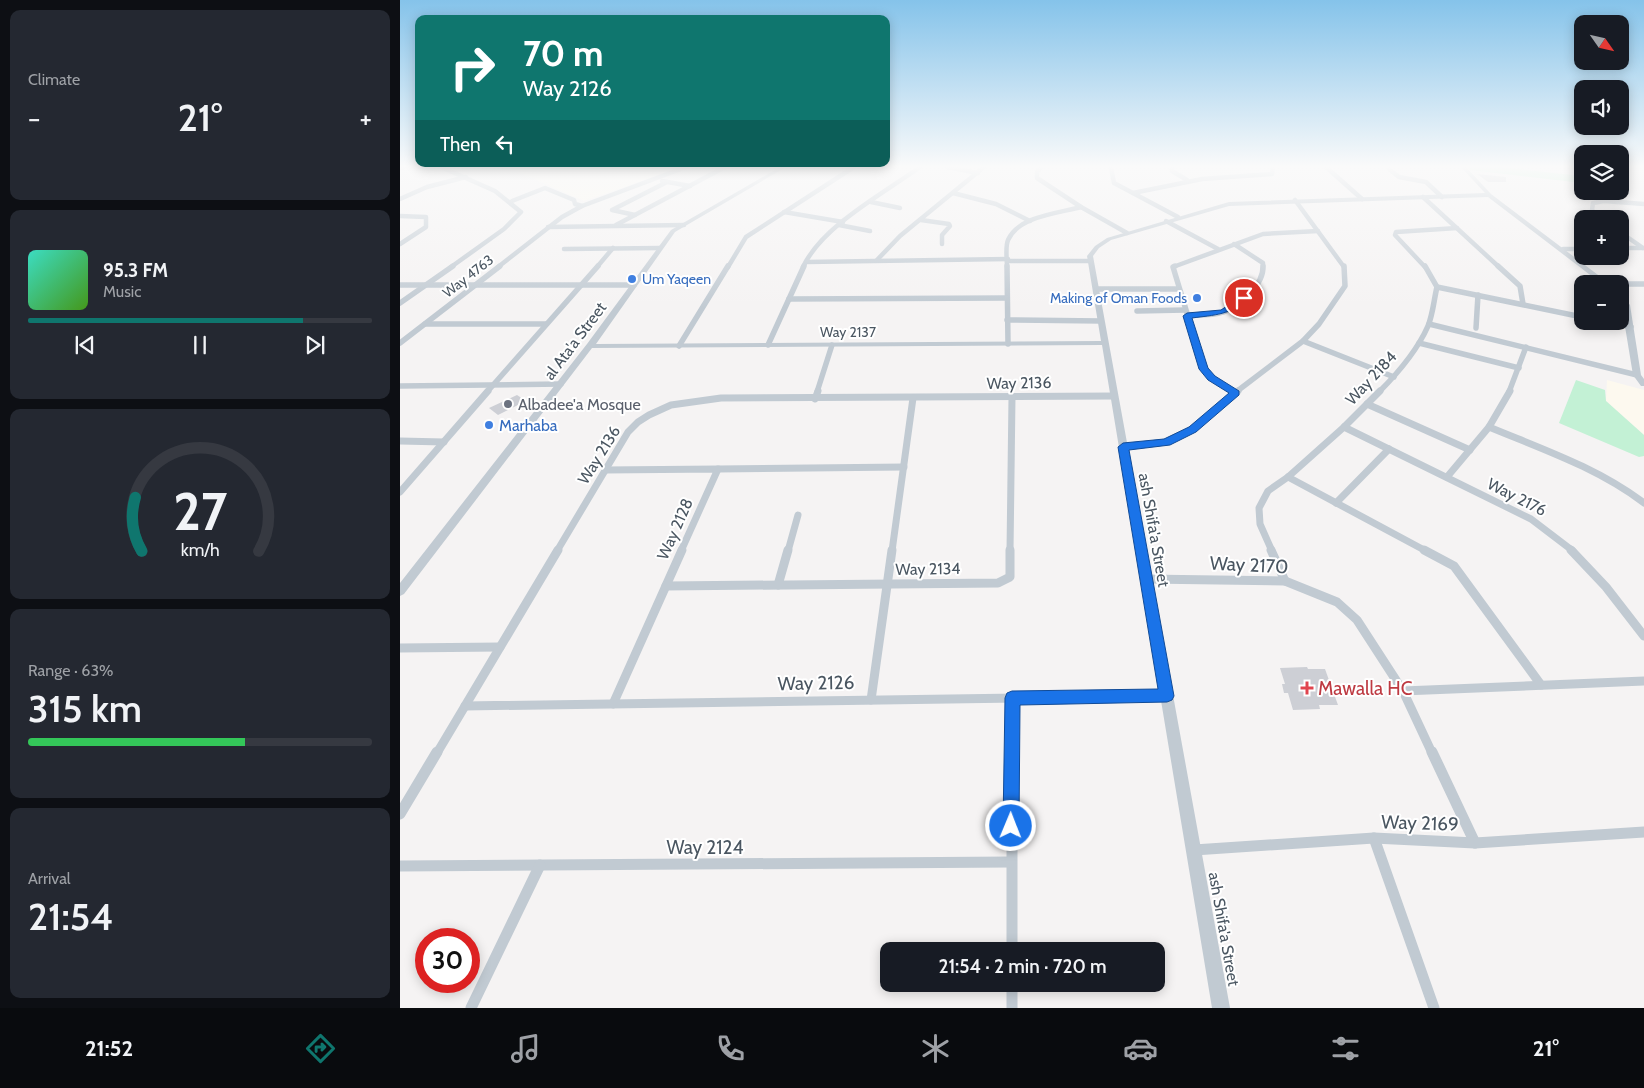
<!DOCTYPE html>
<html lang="en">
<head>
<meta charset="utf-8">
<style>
  :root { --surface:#171b24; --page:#242831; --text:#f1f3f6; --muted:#9ea1a6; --line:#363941; --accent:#0f766e }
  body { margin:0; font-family:Cabin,sans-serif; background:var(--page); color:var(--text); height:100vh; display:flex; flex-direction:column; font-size:19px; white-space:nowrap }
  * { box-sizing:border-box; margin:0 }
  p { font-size:16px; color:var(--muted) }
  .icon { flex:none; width:28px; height:28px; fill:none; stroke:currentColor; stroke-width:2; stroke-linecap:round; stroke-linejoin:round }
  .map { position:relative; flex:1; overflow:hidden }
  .drawer { display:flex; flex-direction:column; gap:10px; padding:10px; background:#0d0f14; width:400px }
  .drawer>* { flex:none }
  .top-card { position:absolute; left:15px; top:15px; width:475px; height:152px; border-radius:10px; box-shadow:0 2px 12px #0003; background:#0f766e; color:#fff; overflow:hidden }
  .needle { width:32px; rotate:124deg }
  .fabs { position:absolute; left:1174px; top:15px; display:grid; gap:10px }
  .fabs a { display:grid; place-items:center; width:55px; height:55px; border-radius:10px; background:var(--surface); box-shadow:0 2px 12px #0003; font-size:25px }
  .speed { position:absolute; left:15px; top:928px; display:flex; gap:10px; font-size:25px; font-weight:700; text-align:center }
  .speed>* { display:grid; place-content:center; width:65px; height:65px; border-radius:50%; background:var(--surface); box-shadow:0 2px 12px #0003; line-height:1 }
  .speed .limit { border:8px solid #d22; background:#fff; color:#111 }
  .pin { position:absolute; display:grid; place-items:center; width:42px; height:42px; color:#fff; margin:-21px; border:2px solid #fff; border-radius:50%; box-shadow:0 1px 5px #0007 }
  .me { position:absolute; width:55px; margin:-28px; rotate:1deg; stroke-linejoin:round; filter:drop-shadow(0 0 4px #0008) }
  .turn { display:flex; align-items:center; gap:18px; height:105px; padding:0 25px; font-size:22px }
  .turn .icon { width:65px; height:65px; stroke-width:2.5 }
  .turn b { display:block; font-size:35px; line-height:42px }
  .then { display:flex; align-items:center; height:48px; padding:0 25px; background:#0003; gap:10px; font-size:19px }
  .big { font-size:38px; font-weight:600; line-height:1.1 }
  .drawer .widget { flex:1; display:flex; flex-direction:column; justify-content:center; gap:8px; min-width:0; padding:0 18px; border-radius:10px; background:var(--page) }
  .drawer .dial { align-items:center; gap:0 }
  .dial svg { height:130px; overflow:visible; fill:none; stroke:var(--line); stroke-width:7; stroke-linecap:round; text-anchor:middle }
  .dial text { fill:var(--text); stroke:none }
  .song { display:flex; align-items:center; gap:15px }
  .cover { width:60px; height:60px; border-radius:8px; background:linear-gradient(135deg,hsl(170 70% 55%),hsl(100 70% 35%)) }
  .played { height:5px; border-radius:2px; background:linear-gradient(90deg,var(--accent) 80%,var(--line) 80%) }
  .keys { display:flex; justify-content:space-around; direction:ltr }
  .heat { display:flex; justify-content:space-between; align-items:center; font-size:28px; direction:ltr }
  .charge { height:8px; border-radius:4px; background:linear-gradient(90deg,#34c759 63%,var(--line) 0) }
  .trip { position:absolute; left:480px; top:942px; width:285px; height:50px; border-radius:10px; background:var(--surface); box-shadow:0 2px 12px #0003; font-weight:600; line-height:50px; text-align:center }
  .tab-bar { display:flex; height:80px; justify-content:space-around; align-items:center; background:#090b0e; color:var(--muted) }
  .tab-bar .icon { width:35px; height:35px }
  .tab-bar .selected { color:var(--accent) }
  .tab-bar b { font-size:22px; color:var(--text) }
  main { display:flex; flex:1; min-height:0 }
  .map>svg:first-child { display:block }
  .commercial { fill:#fdf9ef }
  .green { fill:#c3f1d5 }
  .building { fill:#cdcfd5 }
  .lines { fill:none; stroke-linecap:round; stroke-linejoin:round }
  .minor-far4 { stroke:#c1cad2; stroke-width:4.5 }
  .minor-far3 { stroke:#c1cad2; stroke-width:5.5 }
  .minor-far2 { stroke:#c1cad2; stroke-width:7 }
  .minor-far1 { stroke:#c1cad2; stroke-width:9 }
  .minor { stroke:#c1cad2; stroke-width:11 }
  .tertiary { fill:#c1cad2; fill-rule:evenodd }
  .route { fill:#1a73e8; stroke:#114b97 }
  .shop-dot { fill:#3f7fe0; stroke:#fff; stroke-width:2 }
  .worship-dot { fill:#6b7280; stroke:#fff; stroke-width:2 }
  .health-dot { fill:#e0444e; stroke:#fff; stroke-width:2 }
  .labels { text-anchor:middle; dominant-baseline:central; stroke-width:4; stroke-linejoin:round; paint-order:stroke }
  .far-street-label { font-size:14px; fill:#4a5661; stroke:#fff }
  .far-shop-label { font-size:14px; fill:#366cbe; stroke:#fff; text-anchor:start }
  .street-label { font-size:16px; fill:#4a5661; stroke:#fff }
  .worship-label { font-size:16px; fill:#5b616d; stroke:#fff; text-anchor:start }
  .shop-label { font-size:16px; fill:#366cbe; stroke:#fff; text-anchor:start }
  .near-street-label { font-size:19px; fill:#4a5661; stroke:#fff }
  .near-health-label { font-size:19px; fill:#be3a42; stroke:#fff; text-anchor:start }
</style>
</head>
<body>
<main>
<section class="drawer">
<div class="widget"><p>Climate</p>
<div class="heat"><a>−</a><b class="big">21°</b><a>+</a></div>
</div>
<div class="widget">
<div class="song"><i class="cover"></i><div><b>95.3 FM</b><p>Music</p></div></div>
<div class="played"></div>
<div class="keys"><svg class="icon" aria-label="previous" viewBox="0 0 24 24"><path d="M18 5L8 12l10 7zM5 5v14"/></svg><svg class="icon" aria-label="pause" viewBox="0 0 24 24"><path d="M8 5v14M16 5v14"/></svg><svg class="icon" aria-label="next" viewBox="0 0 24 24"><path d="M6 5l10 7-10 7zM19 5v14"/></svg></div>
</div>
<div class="widget dial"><svg viewBox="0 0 100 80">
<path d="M14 69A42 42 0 1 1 86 69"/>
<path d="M14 69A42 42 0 0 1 10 36" stroke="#0f766e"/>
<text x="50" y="56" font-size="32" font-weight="700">27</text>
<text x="50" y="72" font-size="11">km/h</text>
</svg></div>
<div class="widget"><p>Range · 63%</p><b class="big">315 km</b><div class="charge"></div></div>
<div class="widget"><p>Arrival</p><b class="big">21:54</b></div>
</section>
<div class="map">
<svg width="1244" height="1008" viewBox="0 0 1244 1008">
  <rect width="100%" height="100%" fill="#f5f3f3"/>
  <!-- commercial -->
  <g class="commercial">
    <polygon points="107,167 282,167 184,201"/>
    <polygon points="1207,380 1244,390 1244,435 1206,401"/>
  </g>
  <!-- green -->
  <g class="green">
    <polygon points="1067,167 1099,167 1182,176 1182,183 1070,170"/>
    <polygon points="1176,380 1205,390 1206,401 1244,435 1244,456 1239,457 1159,423"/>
  </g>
  <!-- building -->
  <g class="building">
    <polygon points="1077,174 1106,177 1106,182 1088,182"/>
    <polygon points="117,395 126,401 98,415 89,408"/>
    <polygon points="907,667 908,669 925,669 938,705 919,705 920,709 893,710 888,693 884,693 882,684 885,684 880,668"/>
  </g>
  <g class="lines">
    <!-- minor-far4 -->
    <g class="minor-far4">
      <polyline points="41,167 95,191 121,212 104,229 51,267"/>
      <polyline points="547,167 578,173"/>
      <polyline points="641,167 637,172 637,178 681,207 727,233"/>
      <polyline points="711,167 714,183 778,217"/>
      <polyline points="772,167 772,171 787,180"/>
      <polyline points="926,167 962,199"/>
      <polyline points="0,168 4,167"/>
      <polyline points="989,169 999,177 1026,182 1042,197"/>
      <polyline points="262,181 290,186"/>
      <polyline points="553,193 596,204 630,221"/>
      <polyline points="733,193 802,179 872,174 873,167"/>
      <polyline points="1023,197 1099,267"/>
      <polyline points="0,199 27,187 66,177"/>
      <polyline points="895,200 944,267"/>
      <polyline points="112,201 145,188 174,200 175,204 182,206"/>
      <polyline points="471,202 500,208"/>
      <polyline points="384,212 443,222"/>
      <polyline points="235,215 212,210 267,182"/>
      <polyline points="0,216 26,217 26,227 0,244"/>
      <polyline points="1201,219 1192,210 1193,203 1204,201 1244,204"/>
      <polyline points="521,220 549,224 550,226 542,235 542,244"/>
      <polyline points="766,221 818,249"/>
      <polyline points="216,225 325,167"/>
      <polyline points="439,225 470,231"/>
      <polyline points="148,227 284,225"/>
      <polyline points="1220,232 1243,248"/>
      <polyline points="834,244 863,263 863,267"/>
      <polyline points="1220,248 1243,248"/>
      <polyline points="164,249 260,248"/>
      <polyline points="1163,249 1182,249"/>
      <polyline points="477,260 500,236 584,167"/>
      <polyline points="608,261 691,261"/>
      <polyline points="406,262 608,259"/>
      <polyline points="98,267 162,217 182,206 286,167"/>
      <polyline points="197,267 213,248"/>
      <polyline points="328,267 346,237 454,167"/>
      <path d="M403 267C422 226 484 193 520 167"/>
      <path d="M607 267C607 259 605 247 608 240 618 216 660 213 681 207"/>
      <polyline points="773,267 863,234 918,231"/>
      <polyline points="1025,267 995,235 996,232 1057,228"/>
    </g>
    <!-- minor-far3 -->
    <g class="minor-far3">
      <polyline points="607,266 608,344"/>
      <polyline points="775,266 773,267 804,369 812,378 834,392"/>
      <polyline points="1098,266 1120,286 1123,304"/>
      <polyline points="1220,284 1244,284"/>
      <polyline points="0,285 234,285"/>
      <polyline points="1037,287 1182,317"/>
      <polyline points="696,289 778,289"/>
      <polyline points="389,299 606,298"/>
      <polyline points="0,303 53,266"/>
      <polyline points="737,311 785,310"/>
      <path d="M787 315C799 315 812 316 823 312 840 307 864 284 863 266"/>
      <polyline points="607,320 701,321"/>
      <polyline points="1203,321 1231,327"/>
      <polyline points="25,324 146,324"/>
      <polyline points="1029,324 1237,375"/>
      <polyline points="1076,328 1078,295"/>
      <polyline points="903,341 994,377"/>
      <polyline points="0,343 100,266"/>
      <polyline points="1019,343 1119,368"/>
      <polyline points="368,345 404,266"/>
      <polyline points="279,346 328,266"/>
      <polyline points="0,386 161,384"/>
      <polyline points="87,392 198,266"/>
      <polyline points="417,392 432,345"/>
      <polyline points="836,392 903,341 919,324 945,286 944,266"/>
      <path d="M979 392C998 373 1017 351 1028 326 1033 314 1034 299 1037 287L1025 266"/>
      <polyline points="1109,392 1126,347"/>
    </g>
    <!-- minor-far2 -->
    <g class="minor-far2">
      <polyline points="832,391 835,393"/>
      <polyline points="415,399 418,391"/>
      <polyline points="967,404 1070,450"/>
      <polyline points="944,427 1131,519 1173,551"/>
      <path d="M1089 427C1142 449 1198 468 1244 503"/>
      <polyline points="0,441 44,442"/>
      <polyline points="723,447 766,442 792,429 838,391"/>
      <polyline points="318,469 504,467"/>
      <polyline points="205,470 318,469 281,551"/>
      <polyline points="888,477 1026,551"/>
      <polyline points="1047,477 1089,427 1110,391"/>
      <polyline points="0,492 88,391"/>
      <polyline points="936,503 989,449"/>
      <polyline points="157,551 228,432 238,422 249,415 271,405 321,398 714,396"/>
      <polyline points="388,551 398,515"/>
      <polyline points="492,551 513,398"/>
      <polyline points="610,551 612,397"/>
      <polyline points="872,551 860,524 859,508 868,491 888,477 944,427 980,391"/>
    </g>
    <!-- minor-far1 -->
    <g class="minor-far1">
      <polyline points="871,550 885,581"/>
      <polyline points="1024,550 1054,566 1141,685"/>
      <polyline points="1171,550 1206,587 1244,636"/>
      <polyline points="746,579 885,581 937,602 957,620 1003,691 1032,753"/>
      <polyline points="378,585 388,550"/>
      <polyline points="266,586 598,583 610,577 610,550"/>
      <polyline points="0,648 100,647"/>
      <polyline points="1003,691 1244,681"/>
      <polyline points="612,698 612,753"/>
      <polyline points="471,700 492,550"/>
      <polyline points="213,704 282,550"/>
      <polyline points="65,706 767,696"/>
      <polyline points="37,753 158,550"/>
    </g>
    <!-- minor -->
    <g class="minor">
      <polyline points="612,752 612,951"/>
      <polyline points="1032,752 1075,843"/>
      <polyline points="0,814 37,752"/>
      <polyline points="974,838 1034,1008"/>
      <polyline points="794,850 974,838 1075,843 1244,832"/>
      <polyline points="0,866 610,862"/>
      <polyline points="612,984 612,1008"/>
      <polyline points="71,1008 140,865"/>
    </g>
    <!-- tertiary -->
    <g class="tertiary">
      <polygon points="380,167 386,167 275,232 196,344 701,341 687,256 695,246 707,238 829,202 1085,193 1061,167 1066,167 1091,194 1210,284 1202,284 1088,197 829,206 711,240 699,248 693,256 830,1008 812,1008 702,345 192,348 4,594 0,596 0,583 187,344 271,230"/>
      <polygon points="1220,296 1223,296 1230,305 1241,375 1244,379 1244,386 1241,386 1233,375"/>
    </g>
  </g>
  <!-- sky -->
  <linearGradient id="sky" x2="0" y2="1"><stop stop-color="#85c3ea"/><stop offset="0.54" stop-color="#fafafa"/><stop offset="1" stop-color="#fafafa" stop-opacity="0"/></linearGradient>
  <rect width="1244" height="308" fill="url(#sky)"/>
  <!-- route -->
  <path class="route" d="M842 296 848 298C832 315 814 315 792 318L808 368 815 376 839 391V395L796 432 770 445 729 450 774 696 772 700 767 702 620 705 619 826 617 832 611 834 605 832 603 826 605 698 607 693 612 691 758 689 718 447 723 443 764 439 789 427 829 393 808 380 799 369 783 316 787 313 821 310Z"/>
  <!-- markers -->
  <g class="shop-dot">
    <circle cx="232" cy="279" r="5"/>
    <circle cx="797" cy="298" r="5"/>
    <circle cx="89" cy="425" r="5"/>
  </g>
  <circle class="worship-dot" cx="108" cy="404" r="5"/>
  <path class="health-dot" d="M904.5 680.5h5v5h5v5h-5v5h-5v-5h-5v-5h5z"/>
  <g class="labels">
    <!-- far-street labels -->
    <g class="far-street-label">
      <text transform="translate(68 276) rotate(-38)">Way 4763</text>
      <text x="448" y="332">Way 2137</text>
    </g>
    <!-- far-shop labels -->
    <g class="far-shop-label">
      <text x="242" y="279">Um Yaqeen</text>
      <text x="787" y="298" text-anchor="end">Making of Oman Foods</text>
    </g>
    <!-- street labels -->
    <g class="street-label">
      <text transform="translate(175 341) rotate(-53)">al Ata'a Street</text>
      <text transform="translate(971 378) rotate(-47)">Way 2184</text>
      <text transform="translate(619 383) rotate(-1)">Way 2136</text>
      <text transform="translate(199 455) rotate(-58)">Way 2136</text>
      <text transform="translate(1117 497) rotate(27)">Way 2176</text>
      <text transform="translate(275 529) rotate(-66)">Way 2128</text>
      <text transform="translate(754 530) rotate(80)">ash Shifa'a Street</text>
      <text transform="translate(528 569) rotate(-1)">Way 2134</text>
      <text transform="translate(824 929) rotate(80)">ash Shifa'a Street</text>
    </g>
    <!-- worship labels -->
    <g class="worship-label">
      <text x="118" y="404">Albadee'a Mosque</text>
    </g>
    <!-- shop labels -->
    <g class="shop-label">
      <text x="99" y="425">Marhaba</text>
    </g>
    <!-- near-street labels -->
    <g class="near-street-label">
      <text transform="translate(849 565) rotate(3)">Way 2170</text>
      <text transform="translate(416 683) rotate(-1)">Way 2126</text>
      <text transform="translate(1020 823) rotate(2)">Way 2169</text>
      <text x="305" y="847">Way 2124</text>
    </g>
    <!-- near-health labels -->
    <g class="near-health-label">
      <text x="918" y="688">Mawalla HC</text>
    </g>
  </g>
</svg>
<div class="fabs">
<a><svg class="needle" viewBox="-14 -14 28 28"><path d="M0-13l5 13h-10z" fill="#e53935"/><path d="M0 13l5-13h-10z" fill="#9ea1a6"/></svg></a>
<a><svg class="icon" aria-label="sound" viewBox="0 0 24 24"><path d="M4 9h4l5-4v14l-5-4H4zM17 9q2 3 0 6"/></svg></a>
<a><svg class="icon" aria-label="layers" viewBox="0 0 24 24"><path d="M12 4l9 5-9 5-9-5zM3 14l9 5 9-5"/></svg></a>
<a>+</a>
<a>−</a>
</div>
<div class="speed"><div class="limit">30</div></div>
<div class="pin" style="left:844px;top:298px;background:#d93025"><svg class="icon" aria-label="arrive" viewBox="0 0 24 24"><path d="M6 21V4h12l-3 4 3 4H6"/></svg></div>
<svg class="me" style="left:611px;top:826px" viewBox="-20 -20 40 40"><circle r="17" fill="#1a73e8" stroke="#fff" stroke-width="3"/><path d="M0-11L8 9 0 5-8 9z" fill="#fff"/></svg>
<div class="trip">21:54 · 2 min · 720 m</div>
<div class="top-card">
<div class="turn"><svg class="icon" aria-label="right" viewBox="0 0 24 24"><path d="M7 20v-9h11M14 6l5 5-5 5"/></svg><div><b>70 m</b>Way 2126</div></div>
<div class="then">Then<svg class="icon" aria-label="left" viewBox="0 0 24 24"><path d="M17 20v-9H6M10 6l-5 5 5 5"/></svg></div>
</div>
</div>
</main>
<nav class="tab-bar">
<b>21:52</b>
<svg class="icon selected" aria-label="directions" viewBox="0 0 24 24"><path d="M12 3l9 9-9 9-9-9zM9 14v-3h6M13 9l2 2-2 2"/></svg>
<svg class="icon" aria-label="music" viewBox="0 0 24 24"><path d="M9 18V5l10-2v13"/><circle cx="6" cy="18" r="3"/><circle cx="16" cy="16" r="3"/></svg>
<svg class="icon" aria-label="phone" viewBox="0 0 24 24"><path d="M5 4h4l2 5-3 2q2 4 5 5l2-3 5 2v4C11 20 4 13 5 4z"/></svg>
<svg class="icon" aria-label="climate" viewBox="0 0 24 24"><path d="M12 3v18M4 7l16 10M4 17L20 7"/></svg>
<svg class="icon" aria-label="car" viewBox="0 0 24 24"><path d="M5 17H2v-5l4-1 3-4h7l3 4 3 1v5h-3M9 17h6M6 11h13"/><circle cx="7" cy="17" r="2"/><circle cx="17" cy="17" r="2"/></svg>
<svg class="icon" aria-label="filters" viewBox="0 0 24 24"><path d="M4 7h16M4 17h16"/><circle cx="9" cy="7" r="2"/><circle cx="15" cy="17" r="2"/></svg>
<b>21°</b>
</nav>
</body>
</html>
